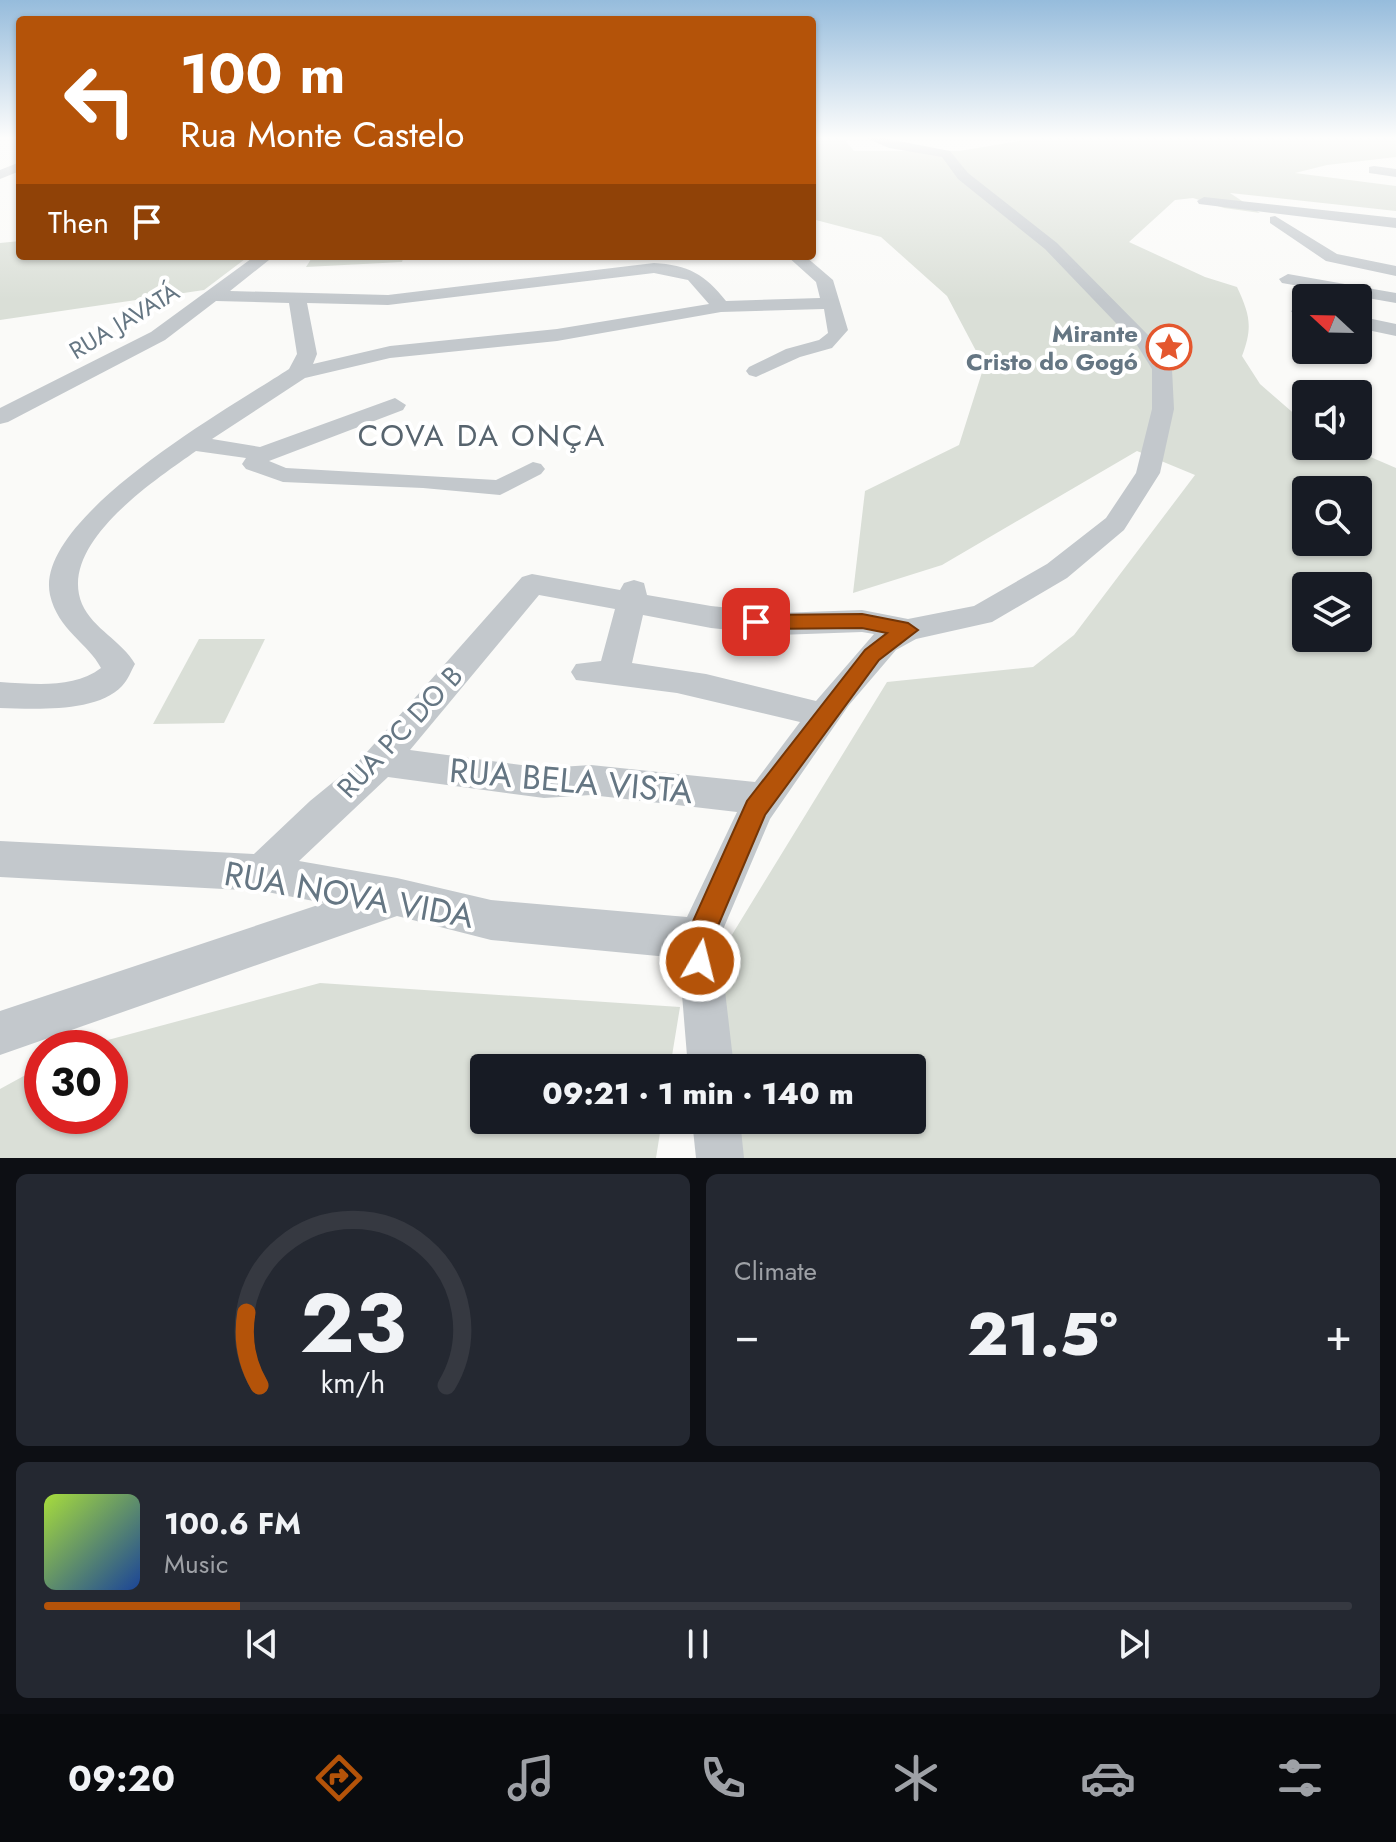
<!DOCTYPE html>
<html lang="en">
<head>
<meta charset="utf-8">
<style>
  :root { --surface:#171b24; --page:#242831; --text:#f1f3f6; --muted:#9ea1a6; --line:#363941; --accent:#b45309 }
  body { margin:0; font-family:Jost,sans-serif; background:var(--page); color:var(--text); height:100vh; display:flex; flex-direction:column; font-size:30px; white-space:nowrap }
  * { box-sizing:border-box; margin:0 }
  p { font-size:26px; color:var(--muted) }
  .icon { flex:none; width:44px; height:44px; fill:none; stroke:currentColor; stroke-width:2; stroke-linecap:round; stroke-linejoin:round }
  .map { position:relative; height:1158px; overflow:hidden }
  .drawer { display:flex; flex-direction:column; gap:16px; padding:16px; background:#0d0f14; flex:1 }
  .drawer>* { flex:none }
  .banner { position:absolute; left:16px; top:16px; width:800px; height:244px; border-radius:8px; box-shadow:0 2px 6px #0004; background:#b45309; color:#fff; overflow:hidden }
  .needle { width:52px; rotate:292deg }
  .controls { position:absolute; left:1292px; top:284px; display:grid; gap:16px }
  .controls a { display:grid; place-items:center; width:80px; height:80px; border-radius:8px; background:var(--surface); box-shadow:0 2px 6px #0004; font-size:40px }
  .speed { position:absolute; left:24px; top:1030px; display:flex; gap:16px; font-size:40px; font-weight:700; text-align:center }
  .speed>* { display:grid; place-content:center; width:104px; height:104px; border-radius:50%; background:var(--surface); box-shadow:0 2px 6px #0004; line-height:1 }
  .speed .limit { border:12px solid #d22; background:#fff; color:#111 }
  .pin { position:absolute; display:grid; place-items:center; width:68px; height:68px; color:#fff; margin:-34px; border-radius:16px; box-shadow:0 4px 12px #0006 }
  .me { position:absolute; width:88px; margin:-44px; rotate:8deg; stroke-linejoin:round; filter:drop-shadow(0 0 6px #0008) }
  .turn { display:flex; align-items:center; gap:28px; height:168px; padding:0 32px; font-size:36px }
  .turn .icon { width:104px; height:104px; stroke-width:2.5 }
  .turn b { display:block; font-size:56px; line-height:68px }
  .then { display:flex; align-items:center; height:76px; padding:0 32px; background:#0003; gap:16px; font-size:30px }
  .big { font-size:60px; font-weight:800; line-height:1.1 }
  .drawer .tile { flex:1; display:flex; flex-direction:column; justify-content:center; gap:12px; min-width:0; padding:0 28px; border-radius:12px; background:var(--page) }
  .drawer .dial { align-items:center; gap:0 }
  .dial svg { height:208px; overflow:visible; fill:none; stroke:var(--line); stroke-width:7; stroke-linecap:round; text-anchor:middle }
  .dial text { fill:var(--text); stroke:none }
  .song { display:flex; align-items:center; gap:24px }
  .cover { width:96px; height:96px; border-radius:12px; background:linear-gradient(135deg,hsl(80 70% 55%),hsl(220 70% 35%)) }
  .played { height:8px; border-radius:4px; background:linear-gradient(90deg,var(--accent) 15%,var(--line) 15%) }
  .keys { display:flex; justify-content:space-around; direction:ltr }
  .heat { display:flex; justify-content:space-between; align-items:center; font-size:44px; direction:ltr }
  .drawer .tiles { flex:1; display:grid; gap:16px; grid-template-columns:1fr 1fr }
  .tile:last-child { grid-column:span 2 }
  .trip { position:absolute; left:470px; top:1054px; width:456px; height:80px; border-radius:8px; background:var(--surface); box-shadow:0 2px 6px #0004; font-weight:800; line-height:80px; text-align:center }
  .dock { display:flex; height:128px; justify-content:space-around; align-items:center; background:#090b0e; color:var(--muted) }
  .dock .icon { width:56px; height:56px }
  .dock .current { color:var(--accent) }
  .dock b { font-size:36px; color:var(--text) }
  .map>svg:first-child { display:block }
  .green { fill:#dadfd7; fill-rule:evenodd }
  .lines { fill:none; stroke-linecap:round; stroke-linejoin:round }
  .minor { fill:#c3c8cc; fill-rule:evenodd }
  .route { fill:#b45309; stroke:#753606; stroke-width:2 }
  .labels { text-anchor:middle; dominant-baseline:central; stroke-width:8; stroke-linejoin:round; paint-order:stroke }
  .far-street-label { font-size:24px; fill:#657683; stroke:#fff }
  .far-poi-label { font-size:24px; font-weight:bold; fill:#657683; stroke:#fff; text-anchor:end }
  .street-label { font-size:28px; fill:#657683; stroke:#fff }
  .neighbourhood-label { font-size:30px; letter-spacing:2px; fill:#57646e; stroke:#fff }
  .near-street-label { font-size:34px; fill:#657683; stroke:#fff }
</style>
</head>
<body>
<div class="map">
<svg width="1396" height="1158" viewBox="0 0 1396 1158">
  <rect width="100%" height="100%" fill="#fafaf8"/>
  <!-- green -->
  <g class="green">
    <path d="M812 138H843L854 151H959L1037 138H1396V157L1327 165 1295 173 1396 186V211L1230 193 1260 213 1224 208 1193 198 1175 200 1129 242 1205 277 1237 287C1250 315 1253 327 1242 356L1260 384 1306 424V446H1345L1396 468V1158H720L716 1120H912V1068H711L703 982 887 682 1033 667 1074 635 1195 475 1137 451 942 565 853 593 865 491 959 445 984 366 947 296 881 237 812 219ZM1306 490H1358V542H1306ZM1306 586H1358V638H1306Z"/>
    <polygon points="20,241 20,256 249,256 204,290 0,320 0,243"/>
    <polygon points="313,256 404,256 402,262 306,267"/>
    <polygon points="199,639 265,639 224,723 153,724"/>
    <polygon points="320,983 680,1007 670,1068 484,1068 484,1120 662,1120 656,1158 0,1158 0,1089 42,1066 42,1116 110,1116 110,1048 78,1048"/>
  </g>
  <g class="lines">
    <!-- minor -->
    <g class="minor">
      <path d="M866 138H883L950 151 968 173 1057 243 1155 342 1172 369 1174 409 1160 473 1124 530 1067 578 992 622 916 639 896 650 849 705 770 819 719 939 734 1068H688L679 958 491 940 397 916 0 1055V1011L324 903 262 891 0 877V841L254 854 310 801 359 761 522 577 532 574 620 590 624 583 634 580 644 583 647 595 711 606 778 613 862 610 908 619 974 606 1047 564 1106 518 1136 473 1152 409V369L1137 345 1045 249 958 179 942 157 889 148ZM539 595 615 609 601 661 576 664 571 672 576 680 677 693 800 722 755 782 591 765 544 768 410 750ZM643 615 711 628 778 635 862 632 874 634 816 701 706 674 632 663ZM388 777 544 798 591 795 737 812 687 917 491 900 397 878 299 861Z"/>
      <polygon points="20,162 20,171 0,179 0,170"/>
      <polygon points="1374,166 1396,169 1396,177 1369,173 1369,167"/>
      <polygon points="1204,197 1396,218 1396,228 1199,204 1197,201"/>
      <polygon points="1275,216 1337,254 1396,266 1396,276 1326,261 1270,223 1270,217"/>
      <path d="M255 256H274L230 291 388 295 654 263C688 265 705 274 726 301L820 298 816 282 787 256H805L833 280 848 330 832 348 800 357 756 377 749 375 746 371 749 367 786 349 819 340 828 333 824 309 721 312 557 341 390 358 305 378 212 439 260 447 395 398 406 405 403 410 269 461 286 468 496 480 533 462 541 464 545 469 541 474 500 495 423 488 283 482 246 469 242 464 246 458 196 451C155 480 57 544 82 604 93 629 122 641 135 664 131 671 128 680 122 686 97 713 34 709 0 708V682C34 684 73 689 101 668 88 643 58 630 50 595 33 517 233 406 289 369L297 354 289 303 216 301 165 340 8 422 0 424V408L151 332ZM654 273 688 280 709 304 557 329 390 346 313 364 317 354 307 303 388 305Z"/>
      <polygon points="1288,274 1396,293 1396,303 1282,283 1279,279"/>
      <polygon points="1300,306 1306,307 1306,317 1294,315 1291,311"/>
      <polygon points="1358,316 1396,324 1396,336 1358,328"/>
      <polygon points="692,1120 740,1120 744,1158 696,1158"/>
    </g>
  </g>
  <!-- sky -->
  <linearGradient id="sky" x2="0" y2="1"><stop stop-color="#96bcdc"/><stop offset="0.46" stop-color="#fdfdfc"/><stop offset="1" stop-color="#fdfdfc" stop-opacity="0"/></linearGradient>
  <rect width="1396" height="300" fill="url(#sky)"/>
  <!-- route -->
  <polygon class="route" points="862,614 908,623 918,630 879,660 765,815 712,940 714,961 710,970 700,974 691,970 685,939 747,801 865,650 887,633 862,628 756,629 746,622 756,615"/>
  <!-- icons -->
  <defs>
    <g id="sight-ring" transform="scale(2.3)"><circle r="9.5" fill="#fff" stroke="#e4572e" stroke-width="1.5"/><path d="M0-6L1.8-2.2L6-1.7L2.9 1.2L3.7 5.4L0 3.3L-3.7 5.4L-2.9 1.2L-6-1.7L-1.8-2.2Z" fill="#e4572e"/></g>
  </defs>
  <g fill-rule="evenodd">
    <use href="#sight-ring" x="1169" y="347"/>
  </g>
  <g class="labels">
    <!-- far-street labels -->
    <g class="far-street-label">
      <text transform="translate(124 321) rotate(-31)">RUA JAVATÁ</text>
    </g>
    <!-- far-poi labels -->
    <g class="far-poi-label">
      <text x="1138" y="333">Mirante<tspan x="1138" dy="28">Cristo do Gogó</tspan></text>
    </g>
    <!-- street labels -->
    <g class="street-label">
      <text transform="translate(400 732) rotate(-47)">RUA PC DO B</text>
    </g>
    <!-- neighbourhood labels -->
    <g class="neighbourhood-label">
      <text x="482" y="435">COVA DA ONÇA</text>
    </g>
    <!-- near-street labels -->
    <g class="near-street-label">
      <text transform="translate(571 781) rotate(5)">RUA BELA VISTA</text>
      <text transform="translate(349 895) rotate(10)">RUA NOVA VIDA</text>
    </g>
  </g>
</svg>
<div class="controls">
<a><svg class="needle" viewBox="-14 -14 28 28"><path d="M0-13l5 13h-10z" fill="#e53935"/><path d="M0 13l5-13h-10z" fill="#9ea1a6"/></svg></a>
<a><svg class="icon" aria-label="sound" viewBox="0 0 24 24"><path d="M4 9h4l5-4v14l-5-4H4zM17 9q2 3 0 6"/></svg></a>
<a><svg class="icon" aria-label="search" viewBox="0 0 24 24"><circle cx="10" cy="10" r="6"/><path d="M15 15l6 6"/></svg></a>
<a><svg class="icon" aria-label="layers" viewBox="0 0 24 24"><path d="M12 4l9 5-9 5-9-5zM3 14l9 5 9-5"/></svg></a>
</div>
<div class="speed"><div class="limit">30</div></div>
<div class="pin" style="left:756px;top:622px;background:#d93025"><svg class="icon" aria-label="arrive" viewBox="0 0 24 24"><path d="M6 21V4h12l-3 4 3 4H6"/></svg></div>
<svg class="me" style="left:700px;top:961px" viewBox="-20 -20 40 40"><circle r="17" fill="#b45309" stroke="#fff" stroke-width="3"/><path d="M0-11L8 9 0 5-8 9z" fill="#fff"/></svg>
<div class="trip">09:21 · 1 min · 140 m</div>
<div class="banner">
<div class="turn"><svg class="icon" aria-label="left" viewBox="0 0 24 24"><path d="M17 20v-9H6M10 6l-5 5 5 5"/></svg><div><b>100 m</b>Rua Monte Castelo</div></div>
<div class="then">Then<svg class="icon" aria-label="arrive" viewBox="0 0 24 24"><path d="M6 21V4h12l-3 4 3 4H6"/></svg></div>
</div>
</div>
<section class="drawer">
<div class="tiles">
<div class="tile dial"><svg viewBox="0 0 100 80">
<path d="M14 69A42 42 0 1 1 86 69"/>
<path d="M14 69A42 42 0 0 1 9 41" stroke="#b45309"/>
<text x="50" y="56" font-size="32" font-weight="700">23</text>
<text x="50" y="72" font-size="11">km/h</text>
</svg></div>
<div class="tile"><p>Climate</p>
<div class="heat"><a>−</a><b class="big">21.5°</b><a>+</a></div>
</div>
<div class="tile">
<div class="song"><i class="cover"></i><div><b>100.6 FM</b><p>Music</p></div></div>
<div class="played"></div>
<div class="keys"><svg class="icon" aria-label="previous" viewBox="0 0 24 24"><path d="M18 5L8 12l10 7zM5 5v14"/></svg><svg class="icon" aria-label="pause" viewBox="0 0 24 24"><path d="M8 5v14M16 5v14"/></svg><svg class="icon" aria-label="next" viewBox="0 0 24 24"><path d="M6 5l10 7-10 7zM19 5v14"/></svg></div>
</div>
</div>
</section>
<nav class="dock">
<b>09:20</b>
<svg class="icon current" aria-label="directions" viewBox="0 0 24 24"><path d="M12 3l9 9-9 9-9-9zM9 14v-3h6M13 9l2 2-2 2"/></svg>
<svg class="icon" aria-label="music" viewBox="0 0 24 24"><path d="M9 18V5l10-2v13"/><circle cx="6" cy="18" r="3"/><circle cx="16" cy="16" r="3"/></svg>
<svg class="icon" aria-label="phone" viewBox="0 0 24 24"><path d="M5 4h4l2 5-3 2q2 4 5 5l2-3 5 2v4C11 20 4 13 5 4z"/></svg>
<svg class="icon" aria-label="climate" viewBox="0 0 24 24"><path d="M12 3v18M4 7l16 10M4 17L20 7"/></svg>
<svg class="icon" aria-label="car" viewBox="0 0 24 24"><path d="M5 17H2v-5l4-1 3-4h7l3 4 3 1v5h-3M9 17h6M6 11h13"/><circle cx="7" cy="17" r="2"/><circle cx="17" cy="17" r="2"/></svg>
<svg class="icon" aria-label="filters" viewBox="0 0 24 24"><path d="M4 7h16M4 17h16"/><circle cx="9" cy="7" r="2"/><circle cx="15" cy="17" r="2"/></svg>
</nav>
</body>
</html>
